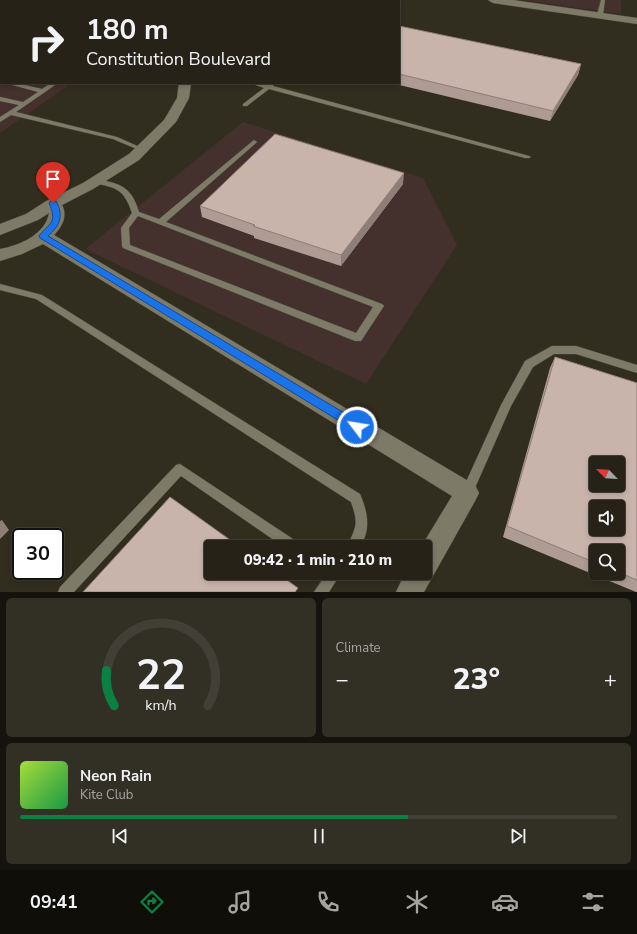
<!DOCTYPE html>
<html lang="en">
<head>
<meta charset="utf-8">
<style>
  :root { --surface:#262217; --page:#322f24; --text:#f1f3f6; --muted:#a4a4a1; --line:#423f36; --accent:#0b8043 }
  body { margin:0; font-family:"Nunito Sans",sans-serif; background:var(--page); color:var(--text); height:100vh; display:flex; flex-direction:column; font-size:15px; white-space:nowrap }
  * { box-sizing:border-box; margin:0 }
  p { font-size:13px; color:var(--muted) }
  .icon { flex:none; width:22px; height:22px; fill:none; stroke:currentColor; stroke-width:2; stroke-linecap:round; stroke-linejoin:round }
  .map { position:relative; height:592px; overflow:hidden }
  .details { display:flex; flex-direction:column; gap:6px; padding:6px; background:#15130d; flex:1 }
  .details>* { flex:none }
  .hud { position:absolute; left:0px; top:0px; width:400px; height:84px; box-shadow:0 2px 6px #0003,0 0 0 1px var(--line); background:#262217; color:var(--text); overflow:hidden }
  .needle { width:26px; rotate:295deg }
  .tools { position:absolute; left:589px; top:456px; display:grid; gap:8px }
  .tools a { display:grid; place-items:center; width:36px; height:36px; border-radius:4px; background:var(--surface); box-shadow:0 2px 6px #0003,0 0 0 1px var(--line); font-size:20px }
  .speed { position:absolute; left:12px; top:528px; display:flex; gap:8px; font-size:20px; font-weight:700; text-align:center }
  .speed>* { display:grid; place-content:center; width:52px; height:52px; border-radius:50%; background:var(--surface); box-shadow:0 2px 6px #0003,0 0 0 1px var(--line); line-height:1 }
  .speed .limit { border:2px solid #111; border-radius:6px; background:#fff; color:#111 }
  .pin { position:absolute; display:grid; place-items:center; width:34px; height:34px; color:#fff; margin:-41px -17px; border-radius:50% 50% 50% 0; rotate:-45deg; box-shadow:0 0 4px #0007 }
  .pin .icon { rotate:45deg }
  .me { position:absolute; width:44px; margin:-22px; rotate:301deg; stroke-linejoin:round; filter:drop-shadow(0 0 3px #0008) }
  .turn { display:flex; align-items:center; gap:14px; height:84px; padding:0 20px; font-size:18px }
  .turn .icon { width:52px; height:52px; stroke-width:2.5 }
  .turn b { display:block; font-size:28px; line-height:34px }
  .big { font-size:30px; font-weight:800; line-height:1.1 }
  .details .card { flex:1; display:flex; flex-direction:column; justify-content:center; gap:6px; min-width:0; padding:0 14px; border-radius:6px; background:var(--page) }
  .details .dial { align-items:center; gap:0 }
  .dial svg { height:104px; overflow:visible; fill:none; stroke:var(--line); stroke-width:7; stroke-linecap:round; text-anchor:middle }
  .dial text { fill:var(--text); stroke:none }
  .song { display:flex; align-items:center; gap:12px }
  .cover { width:48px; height:48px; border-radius:6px; background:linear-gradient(135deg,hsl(80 70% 55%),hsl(140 70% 35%)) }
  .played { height:4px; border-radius:2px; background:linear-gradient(90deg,var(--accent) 65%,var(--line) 65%) }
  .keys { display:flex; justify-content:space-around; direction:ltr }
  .heat { display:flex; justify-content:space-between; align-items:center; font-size:22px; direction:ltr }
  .details .tiles { flex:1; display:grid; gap:6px; grid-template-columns:1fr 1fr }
  .card:last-child { grid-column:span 2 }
  .trip { position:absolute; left:204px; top:540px; width:228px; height:40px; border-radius:4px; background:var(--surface); box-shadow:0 2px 6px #0003,0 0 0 1px var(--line); font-weight:800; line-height:40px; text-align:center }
  .dock { display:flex; height:64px; justify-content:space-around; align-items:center; background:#0f0e09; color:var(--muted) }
  .dock .icon { width:28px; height:28px }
  .dock .on { color:var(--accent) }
  .dock b { font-size:18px; color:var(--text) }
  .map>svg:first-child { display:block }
  .industrial { fill:#44302d }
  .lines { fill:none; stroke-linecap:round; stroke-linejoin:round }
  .lane-casing { stroke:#4d4a3d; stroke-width:1 }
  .street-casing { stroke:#4d4a3d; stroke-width:1 }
  .lane { fill:#7e7a68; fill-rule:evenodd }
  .street { fill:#7e7a68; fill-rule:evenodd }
  .wall { fill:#ad9b94; fill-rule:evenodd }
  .shaded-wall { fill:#8d7e78 }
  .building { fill:#c9b4ac; stroke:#8d7e78; fill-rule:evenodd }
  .route { fill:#1a73e8; stroke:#114b97 }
</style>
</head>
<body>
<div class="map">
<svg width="637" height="592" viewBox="0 0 637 592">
  <rect width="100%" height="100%" fill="#322e1f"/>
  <!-- industrial -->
  <g class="industrial">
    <polygon points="522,0 621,0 621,14"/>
    <polygon points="0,8 1,83 72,83 0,133"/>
    <polygon points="243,122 423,178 457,245 366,384 85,249"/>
  </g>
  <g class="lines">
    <!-- lane casing -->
    <g class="lane-casing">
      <g id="lane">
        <rect x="32" y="0" width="11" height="1"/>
        <polygon points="601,0 605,0 603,15 600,17 597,15"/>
        <rect x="0" y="12" width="1" height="4"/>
        <rect x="0" y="28" width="1" height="4"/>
        <rect x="0" y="46" width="1" height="4"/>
        <rect x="0" y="60" width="1" height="4"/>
        <polygon points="0,79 1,83 3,83 0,84"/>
        <polygon points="5,83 16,83 42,89 51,83 58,83 16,112 117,137 144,149 143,150 139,150 113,139 11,115 0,122 0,117 19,105 0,101 0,97 23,102 38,92"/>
        <polygon points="250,83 260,83 267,85 273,84 273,86 529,156 531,157 529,158 525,158 269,89 247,106 243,106 243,104 264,88"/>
        <path d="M254 140 257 142 256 143 166 222 382 304 384 306 361 341H355L123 248 122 246 121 228 132 213C124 189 117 188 94 183V179C100 179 105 181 110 182 127 186 134 195 139 212L159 219ZM138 216 373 307 356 333 130 245 129 228Z"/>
        <path d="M0 284 42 295 360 494C368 513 371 529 360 547H347C356 526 359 525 351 502L36 299 0 290Z"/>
        <polygon points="552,346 576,346 637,365 637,373 576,354 554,354 533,367 511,406 471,497 467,498 463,497 461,493 501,405 525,361"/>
        <polygon points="180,464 299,543 301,547 284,547 181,476 74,592 58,592 60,587 176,465"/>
        <polygon points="327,573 341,573 329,592 314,592"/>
      </g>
    </g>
    <!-- street casing -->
    <g class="street-casing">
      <g id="street">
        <polygon points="488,0 513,0 637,18 637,24 493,3"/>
        <path d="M179 83H191L189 98 176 122 139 160 93 189 62 205C68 216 62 227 54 235L475 485 479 493 475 501 424 592H396L405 573H425V547H421L452 496 43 244 22 254 0 261V249C19 246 46 234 49 213L38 220 0 235V224L26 214 48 200 83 183 129 154 164 120 177 98Z"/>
      </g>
    </g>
    <!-- lane -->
    <use href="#lane" class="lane"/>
    <!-- street -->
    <use href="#street" class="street"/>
  </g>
  <!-- wall -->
  <g class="wall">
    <polygon points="121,0 188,0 187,1 121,1"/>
    <polygon points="399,26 581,64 578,75 550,121 391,83 399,83"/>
    <polygon points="403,184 341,266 254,238 254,236 202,217 200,206"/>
    <path d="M555 357 637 383V592H636L503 537 550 368ZM596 551H618V573H596Z"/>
  </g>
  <!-- shaded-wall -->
  <g class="shaded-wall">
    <polygon points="173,0 188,0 187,1 172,1"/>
    <polygon points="581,64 578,75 550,121 553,111"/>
    <polygon points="404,173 403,184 341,266 341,255"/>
    <polygon points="2,520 9,530 0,539 0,521"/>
  </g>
  <!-- building -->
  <g class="building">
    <polygon points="157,0 173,0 172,1 163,1"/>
    <polygon points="399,26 581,64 553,111 399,74"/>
    <polygon points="275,134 404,173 341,255 253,226 255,225 200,206"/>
    <path d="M555 357 637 383V580L618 572V551H596V563L507 526ZM596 463H618V485H596ZM596 507H618V529H596Z"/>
    <polygon points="170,497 240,547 211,547 211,573 277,573 298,588 295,592 83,592"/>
  </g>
  <!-- route -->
  <path class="route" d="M51 201H56C64 215 60 226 48 236L361 423 363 427 361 430 357 431 354 430 40 238 39 236C49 223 58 223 49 203Z"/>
</svg>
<div class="tools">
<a><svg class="needle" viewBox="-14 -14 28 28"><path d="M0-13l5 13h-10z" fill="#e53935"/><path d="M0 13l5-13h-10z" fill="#a4a4a1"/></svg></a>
<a><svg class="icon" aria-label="sound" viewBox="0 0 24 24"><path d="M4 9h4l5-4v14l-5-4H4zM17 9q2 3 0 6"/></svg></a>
<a><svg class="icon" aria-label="search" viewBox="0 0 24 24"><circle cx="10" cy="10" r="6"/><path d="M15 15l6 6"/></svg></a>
</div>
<div class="speed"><div class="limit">30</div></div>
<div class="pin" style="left:53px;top:203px;background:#d93025"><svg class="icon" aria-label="arrive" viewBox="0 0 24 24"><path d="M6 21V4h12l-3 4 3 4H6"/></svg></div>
<svg class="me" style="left:357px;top:427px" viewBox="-20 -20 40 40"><circle r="17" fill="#1a73e8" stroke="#fff" stroke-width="3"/><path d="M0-11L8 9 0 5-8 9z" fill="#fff"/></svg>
<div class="trip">09:42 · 1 min · 210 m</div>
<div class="hud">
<div class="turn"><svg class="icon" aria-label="right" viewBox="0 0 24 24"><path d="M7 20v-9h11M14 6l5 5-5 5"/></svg><div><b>180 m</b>Constitution Boulevard</div></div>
</div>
</div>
<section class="details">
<div class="tiles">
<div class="card dial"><svg viewBox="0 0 100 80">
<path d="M14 69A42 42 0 1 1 86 69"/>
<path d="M14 69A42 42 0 0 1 8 42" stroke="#0b8043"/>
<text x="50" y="56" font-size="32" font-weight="700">22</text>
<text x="50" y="72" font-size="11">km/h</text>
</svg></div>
<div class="card"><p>Climate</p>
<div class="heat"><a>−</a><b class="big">23°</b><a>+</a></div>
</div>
<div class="card">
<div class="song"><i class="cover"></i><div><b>Neon Rain</b><p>Kite Club</p></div></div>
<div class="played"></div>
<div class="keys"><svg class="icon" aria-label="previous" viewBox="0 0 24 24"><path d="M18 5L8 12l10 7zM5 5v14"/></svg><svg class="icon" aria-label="pause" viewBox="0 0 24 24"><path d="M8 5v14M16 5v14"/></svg><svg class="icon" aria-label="next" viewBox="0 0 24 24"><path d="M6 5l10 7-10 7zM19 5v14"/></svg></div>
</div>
</div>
</section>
<nav class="dock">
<b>09:41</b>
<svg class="icon on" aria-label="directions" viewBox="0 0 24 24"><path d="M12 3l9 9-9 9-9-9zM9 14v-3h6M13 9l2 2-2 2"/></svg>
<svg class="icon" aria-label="music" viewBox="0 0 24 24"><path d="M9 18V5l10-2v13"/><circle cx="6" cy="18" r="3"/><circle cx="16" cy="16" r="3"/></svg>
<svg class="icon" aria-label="phone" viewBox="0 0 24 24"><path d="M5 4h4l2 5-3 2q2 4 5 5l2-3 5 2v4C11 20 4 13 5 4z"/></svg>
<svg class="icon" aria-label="climate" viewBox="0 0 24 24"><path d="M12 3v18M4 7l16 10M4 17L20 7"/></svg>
<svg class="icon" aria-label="car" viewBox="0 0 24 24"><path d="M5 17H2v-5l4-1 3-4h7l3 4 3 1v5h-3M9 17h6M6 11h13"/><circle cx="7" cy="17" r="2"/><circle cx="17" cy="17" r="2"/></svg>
<svg class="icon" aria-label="filters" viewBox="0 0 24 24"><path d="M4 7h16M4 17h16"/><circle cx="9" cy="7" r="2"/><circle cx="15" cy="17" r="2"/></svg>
</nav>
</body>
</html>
